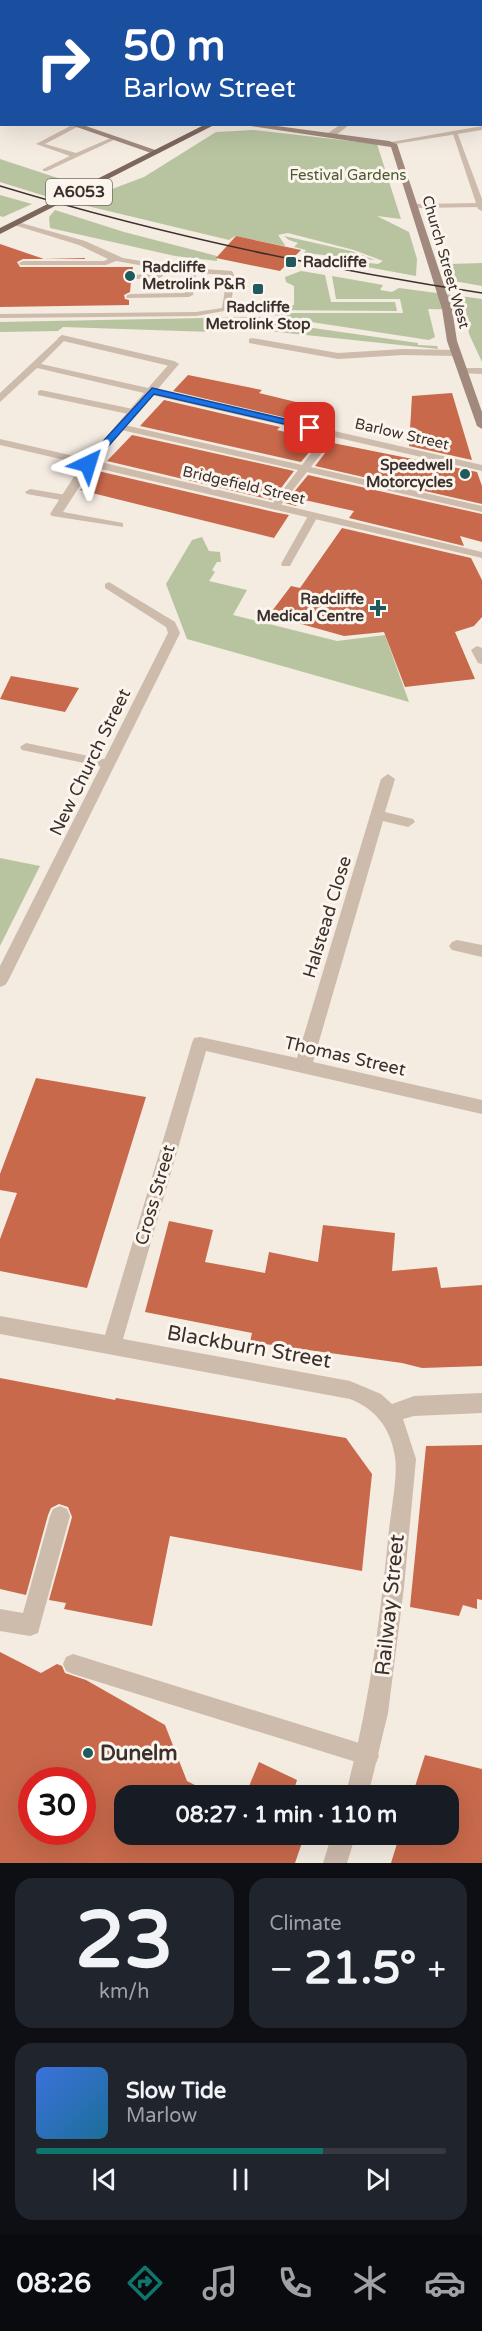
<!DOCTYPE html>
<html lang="en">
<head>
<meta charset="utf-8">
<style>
  :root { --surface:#171b24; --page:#20242c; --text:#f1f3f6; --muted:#9ea1a6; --line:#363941; --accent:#0f766e }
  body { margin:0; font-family:"Varela Round",sans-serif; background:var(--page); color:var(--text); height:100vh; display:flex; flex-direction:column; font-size:22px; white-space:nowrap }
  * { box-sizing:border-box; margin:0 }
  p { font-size:20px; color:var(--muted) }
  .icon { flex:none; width:33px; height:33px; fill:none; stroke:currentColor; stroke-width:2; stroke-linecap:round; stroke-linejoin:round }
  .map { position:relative; height:1863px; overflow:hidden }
  .details { display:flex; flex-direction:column; gap:15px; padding:15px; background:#0d0f14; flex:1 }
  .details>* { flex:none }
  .hud { position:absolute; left:0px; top:0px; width:483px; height:126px; box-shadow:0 6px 24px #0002; background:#1a4fa0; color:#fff; overflow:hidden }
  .speed { position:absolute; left:18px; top:1767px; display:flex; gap:12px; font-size:30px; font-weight:700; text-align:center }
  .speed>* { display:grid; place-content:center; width:78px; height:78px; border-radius:50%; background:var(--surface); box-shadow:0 6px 24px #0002; line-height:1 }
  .speed .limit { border:9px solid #d22; background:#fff; color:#111 }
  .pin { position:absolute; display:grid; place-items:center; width:51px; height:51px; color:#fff; margin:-26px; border-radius:12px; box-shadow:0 3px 9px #0006 }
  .me { position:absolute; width:66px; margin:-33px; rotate:41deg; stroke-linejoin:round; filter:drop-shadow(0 0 4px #0008) }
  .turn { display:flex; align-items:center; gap:21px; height:126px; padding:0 24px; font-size:27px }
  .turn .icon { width:78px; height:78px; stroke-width:2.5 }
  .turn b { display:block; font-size:42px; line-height:51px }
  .big { font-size:45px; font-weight:700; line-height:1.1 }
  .details .tile { flex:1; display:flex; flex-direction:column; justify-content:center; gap:9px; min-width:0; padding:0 21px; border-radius:18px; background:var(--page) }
  .details .dial { align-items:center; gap:0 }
  .dial b { font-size:78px; line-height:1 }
  .song { display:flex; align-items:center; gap:18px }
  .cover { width:72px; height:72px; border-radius:9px; background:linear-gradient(135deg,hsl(220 70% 55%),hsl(200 70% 35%)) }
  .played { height:6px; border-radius:3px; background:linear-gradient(90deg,var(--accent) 70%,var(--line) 70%) }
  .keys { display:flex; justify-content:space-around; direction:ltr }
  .heat { display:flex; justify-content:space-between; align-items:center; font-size:33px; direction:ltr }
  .details .tiles { flex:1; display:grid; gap:15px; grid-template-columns:1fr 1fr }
  .tile:last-child { grid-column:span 2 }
  .trip { position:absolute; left:114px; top:1785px; width:345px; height:60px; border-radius:18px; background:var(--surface); box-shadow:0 6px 24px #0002; font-weight:700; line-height:60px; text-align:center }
  .dock { display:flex; height:96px; justify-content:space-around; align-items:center; background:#090b0e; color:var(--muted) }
  .dock .icon { width:42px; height:42px }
  .dock .on { color:var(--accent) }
  .dock b { font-size:27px; color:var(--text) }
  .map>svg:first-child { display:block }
  .green { fill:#b8c4a0 }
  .building { fill:#c8694b; fill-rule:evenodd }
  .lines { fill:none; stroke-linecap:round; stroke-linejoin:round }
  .lane { fill:#cdbbac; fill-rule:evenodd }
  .street { fill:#cdbbac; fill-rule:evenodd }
  .secondary { fill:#a18a7d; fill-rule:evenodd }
  .primary { fill:#7d675c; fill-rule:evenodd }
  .tram { stroke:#3b302b; stroke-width:1.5 }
  .route { fill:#1a73e8; stroke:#114b97; stroke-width:1.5 }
  .poi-dot { fill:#1f5a5e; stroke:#fbf5ee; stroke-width:2 }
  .labels { text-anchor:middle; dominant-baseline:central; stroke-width:6; stroke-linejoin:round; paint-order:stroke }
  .far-park-label { font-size:15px; fill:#4a5a2e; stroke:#fbf5ee }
  .far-poi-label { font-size:15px; font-weight:bold; fill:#3b302b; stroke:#fbf5ee; text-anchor:start }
  .far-street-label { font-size:15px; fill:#3b302b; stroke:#fbf5ee }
  .shield { fill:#fbf5ee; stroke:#756b66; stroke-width:1.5 }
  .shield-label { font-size:16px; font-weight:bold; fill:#3b302b }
  .street-label { font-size:18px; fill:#3b302b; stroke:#fbf5ee }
  .near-street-label { font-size:21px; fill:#3b302b; stroke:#fbf5ee }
  .near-poi-label { font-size:21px; font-weight:bold; fill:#3b302b; stroke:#fbf5ee; text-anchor:start }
</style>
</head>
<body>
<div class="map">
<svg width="482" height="1863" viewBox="0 0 482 1863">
  <rect width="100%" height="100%" fill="#f4ebe1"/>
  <!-- green -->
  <g class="green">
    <polygon points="253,130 377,144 401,219 377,216 409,232 417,259 416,276 307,256 378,264 383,261 354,250 288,233 278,235 285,245 284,246 235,236 229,240 75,203 144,177 216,132"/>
    <polygon points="0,159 79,185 45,196 0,182"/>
    <polygon points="0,195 32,204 3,217 0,216"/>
    <polygon points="55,210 124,232 217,256 217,261 175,256 50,228 49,217"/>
    <polygon points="284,236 351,251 375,260 304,253 306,250 294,247 298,243 289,240"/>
    <polygon points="482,263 482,286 454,281 450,264"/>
    <polygon points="301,271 325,275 331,302 395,302 397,311 262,310 261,299 280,305 294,305 294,286 286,282 285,277"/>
    <polygon points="332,276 383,285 380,290 392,292 399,288 482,299 482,362 469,334 466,310 428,309 435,337 429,340 285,318 268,313 403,313 400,299 336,299"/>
    <polygon points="259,317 271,322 418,343 418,345 437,346 438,349 222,326 212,332 63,327 58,331 0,332 0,322"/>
    <polygon points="202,537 209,551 220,552 221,562 217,562 212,570 215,572 209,581 247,590 233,615 337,641 385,635 409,702 187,639 166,584 192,540"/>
    <polygon points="0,858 40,866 0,946"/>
  </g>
  <!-- building -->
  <g class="building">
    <polygon points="236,236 301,250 280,271 216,258"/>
    <polygon points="0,244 44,259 85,258 85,259 23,259 17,262 20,267 133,267 132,273 127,275 127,281 131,281 130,292 124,295 125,299 129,300 129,305 0,307"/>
    <polygon points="188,375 262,390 259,393 300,403 287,418 173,391"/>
    <polygon points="452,393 472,460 409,446 412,396"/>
    <polygon points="164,400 280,427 277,430 319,440 301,462 140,426"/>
    <polygon points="132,435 294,471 272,500 107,461"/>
    <polygon points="333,443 477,472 482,486 482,504 315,466"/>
    <polygon points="98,471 274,512 289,515 274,538 80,490"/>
    <polygon points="308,475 482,514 482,542 460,536 464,546 349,518 354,511 300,499 296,506 285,503"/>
    <polygon points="342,528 471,558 482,580 482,617 474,626 455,632 475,679 405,687 384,632 344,636 269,615 291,586 300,588"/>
    <polygon points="11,676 79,688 65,712 0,699"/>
    <polygon points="36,1078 146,1097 87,1288 0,1271 0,1239 17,1193 0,1190 0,1174"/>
    <polygon points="169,1221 213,1230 205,1262 265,1273 269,1252 318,1262 323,1225 395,1233 392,1271 437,1267 441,1288 482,1285 482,1366 422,1368 402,1363 250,1342 252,1333 145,1312"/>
    <polygon points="0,1378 115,1400 116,1398 346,1438 372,1474 362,1571 170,1536 152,1626 64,1609 66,1603 49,1600 72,1517 68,1507 59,1504 51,1508 48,1515 26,1595 0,1589"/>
    <polygon points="482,1445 482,1600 477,1599 477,1609 463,1605 459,1616 410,1607 426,1446"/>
    <path d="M0 1652 41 1673 57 1664 62 1666 65 1673 86 1680 165 1725 187 1781 216 1796H124V1834H305L295 1863H0ZM32 1780H82V1832H32Z"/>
    <polygon points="425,1755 482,1769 482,1863 391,1863 400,1834 448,1834 448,1796 412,1796"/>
    <polygon points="259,1762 297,1780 292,1796 245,1796"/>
  </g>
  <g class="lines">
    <!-- lane -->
    <g class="lane">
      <rect x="40" y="0" width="6" height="2"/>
      <rect x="275" y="0" width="6" height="2"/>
      <rect x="0" y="27" width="2" height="4"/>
      <polygon points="2,50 2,54 0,55 0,51"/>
      <polygon points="2,72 2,76 0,77 0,73"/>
      <polygon points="74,124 79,126 45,144 76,153 113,137 118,138 47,171 43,171 43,169 70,156 36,144"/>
      <polygon points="452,131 457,132 482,199 482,211 478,209"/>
      <polygon points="14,221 85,241 123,258 177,267 232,271 235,277 230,310 196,316 0,318 0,314 196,312 222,308 227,277 226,275 196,273 193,295 189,297 127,298 126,296 130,294 185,293 188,272 169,270 160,278 132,279 129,279 129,275 158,274 162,269 116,261 106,265 20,265 19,263 23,261 104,261 108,259 79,245 14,225"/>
      <polygon points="62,335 174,361 178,364 174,367 59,340 58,338"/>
      <polygon points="252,338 338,353 403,349 456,350 460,353 456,356 403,355 338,359 249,343 249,339"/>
      <polygon points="41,390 133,409 138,412 133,415 38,395 38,391"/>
      <polygon points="120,424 302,465 329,431 332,430 337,433 311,467 482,506 482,512 307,472 278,509 275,510 270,507 298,470 117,429 115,427"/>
      <polygon points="30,489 66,495 71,498 66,501 27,494 25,492"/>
      <polygon points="313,513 318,516 291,564 290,566 282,566 281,564 308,516"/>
      <polygon points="26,743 108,760 114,764 108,768 22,750 20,747"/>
      <polygon points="73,1654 369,1746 376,1749 379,1756 376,1763 369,1766 73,1674 66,1671 63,1664 66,1657"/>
    </g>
    <!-- street -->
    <g class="street">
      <polygon points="131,0 137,0 130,2"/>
      <rect x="239" y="0" width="6" height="2"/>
      <polygon points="341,124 350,124 334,137 328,137 328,133"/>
      <polygon points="482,126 482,130 389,145 385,143"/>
      <polygon points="482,203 482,207 415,208 411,206 415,204"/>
      <polygon points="62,335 67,338 41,364 148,388 171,362 174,361 179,364 157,390 482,465 482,471 152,395 96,461 482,552 482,558 92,467 63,512 123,523 123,527 52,516 50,514 82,464 0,445 0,439 87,459 144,393 37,368 0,402 0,393"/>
      <polygon points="463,368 482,368 482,374 460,373 460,369"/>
      <polygon points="109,582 175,622 180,633 8,981 5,985 0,987 0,966 168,633 166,627 105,588 105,584"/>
      <polygon points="477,646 482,648 482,664 478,663 471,650"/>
      <path d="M388 774 395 779 385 812 413 819 415 822 408 827 383 821 313 1062 482 1100V1114L206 1051 123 1339 350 1381 381 1394 392 1404 414 1396 482 1393V1413L414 1416 403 1419 416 1459 404 1587 388 1713 368 1796H345C369 1708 380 1620 389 1530 391 1510 398 1475 395 1457 391 1429 376 1409 350 1399L0 1334V1316L105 1335 192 1043 194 1038 200 1037 297 1058 381 779Z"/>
      <polygon points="457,940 482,945 482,957 452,950 449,946 452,942"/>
      <polygon points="60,1506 67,1509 70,1516 38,1633 30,1636 0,1631 0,1609 23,1613 50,1516 53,1509"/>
      <polygon points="332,1834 356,1834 347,1863 323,1863"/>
    </g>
    <!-- secondary -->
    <g class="secondary">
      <rect x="0" y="100" width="2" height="4"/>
      <polygon points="68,124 80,124 161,152 154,154"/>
      <polygon points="238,124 262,124 389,141 397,144 452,309 457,341 482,412 482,429 477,426 447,341 442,309 391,147"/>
    </g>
    <!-- primary -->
    <g class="primary">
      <rect x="322" y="0" width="6" height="2"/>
      <polygon points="206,124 216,124 0,234 0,228"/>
    </g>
    <!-- tram -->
    <path class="tram" d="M0 186C158 234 318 268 482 293"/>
  </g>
  <!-- route -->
  <polygon class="route" points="152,388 310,425 314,428 310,430 154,394 91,466 85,466 85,461"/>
  <!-- markers -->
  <g class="poi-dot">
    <rect x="285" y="256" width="12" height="12" rx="3"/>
    <circle cx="130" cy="276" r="6"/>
    <rect x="252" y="283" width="12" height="12" rx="3"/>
    <circle cx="465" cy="474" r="6"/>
    <path d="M375 599h6v6h6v6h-6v6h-6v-6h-6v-6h6z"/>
    <circle cx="88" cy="1753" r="6"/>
  </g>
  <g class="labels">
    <!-- far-park labels -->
    <g class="far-park-label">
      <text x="348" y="175">Festival Gardens</text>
    </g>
    <!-- far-poi labels -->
    <g class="far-poi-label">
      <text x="303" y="262">Radcliffe</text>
      <text x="142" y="267">Radcliffe<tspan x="142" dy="17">Metrolink P&amp;R</tspan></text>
      <text x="258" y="307" text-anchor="middle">Radcliffe<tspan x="258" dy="17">Metrolink Stop</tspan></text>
      <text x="453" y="465" text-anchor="end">Speedwell<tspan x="453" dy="17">Motorcycles</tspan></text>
      <text x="364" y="599" text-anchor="end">Radcliffe<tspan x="364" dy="17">Medical Centre</tspan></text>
    </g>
    <!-- far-street labels -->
    <g class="far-street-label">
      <text transform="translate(446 262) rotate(74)">Church Street West</text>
      <text transform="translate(402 434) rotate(13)">Barlow Street</text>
      <text transform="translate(244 485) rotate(13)">Bridgefield Street</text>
    </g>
    <!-- shield labels -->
    <rect class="shield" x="46" y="179" width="66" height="26" rx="4.5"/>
    <g class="shield-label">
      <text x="79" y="192">A6053</text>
    </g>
    <!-- street labels -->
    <g class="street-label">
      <text transform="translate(90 762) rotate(-64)">New Church Street</text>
      <text transform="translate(327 917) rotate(-73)">Halstead Close</text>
      <text transform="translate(345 1056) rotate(13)">Thomas Street</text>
      <text transform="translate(155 1195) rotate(-74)">Cross Street</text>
    </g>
    <!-- near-street labels -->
    <g class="near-street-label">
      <text transform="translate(249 1347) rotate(10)">Blackburn Street</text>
      <text transform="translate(390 1605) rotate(-84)">Railway Street</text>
    </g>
    <!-- near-poi labels -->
    <g class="near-poi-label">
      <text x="100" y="1753">Dunelm</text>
    </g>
  </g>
</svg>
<div class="speed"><div class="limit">30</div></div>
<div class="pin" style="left:310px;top:428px;background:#d93025"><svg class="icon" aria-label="arrive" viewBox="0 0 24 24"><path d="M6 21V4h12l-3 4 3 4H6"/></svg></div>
<svg class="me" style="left:88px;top:464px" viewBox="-20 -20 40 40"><path d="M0-17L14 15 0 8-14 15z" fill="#1a73e8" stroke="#fff" stroke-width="4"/></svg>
<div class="trip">08:27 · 1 min · 110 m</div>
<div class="hud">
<div class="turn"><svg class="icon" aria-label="right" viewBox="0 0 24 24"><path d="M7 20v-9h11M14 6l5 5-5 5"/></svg><div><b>50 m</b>Barlow Street</div></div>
</div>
</div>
<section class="details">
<div class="tiles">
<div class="tile dial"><b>23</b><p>km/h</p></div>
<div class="tile"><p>Climate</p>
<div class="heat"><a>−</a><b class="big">21.5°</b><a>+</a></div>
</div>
<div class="tile">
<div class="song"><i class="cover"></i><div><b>Slow Tide</b><p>Marlow</p></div></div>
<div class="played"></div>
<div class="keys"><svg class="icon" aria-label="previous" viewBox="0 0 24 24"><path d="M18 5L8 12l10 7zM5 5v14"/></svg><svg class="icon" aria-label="pause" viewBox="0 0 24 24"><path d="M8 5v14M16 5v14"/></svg><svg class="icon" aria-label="next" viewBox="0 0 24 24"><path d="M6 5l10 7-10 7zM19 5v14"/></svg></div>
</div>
</div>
</section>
<nav class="dock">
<b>08:26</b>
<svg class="icon on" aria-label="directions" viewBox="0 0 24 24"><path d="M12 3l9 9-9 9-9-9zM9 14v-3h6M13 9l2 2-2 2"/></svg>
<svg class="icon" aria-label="music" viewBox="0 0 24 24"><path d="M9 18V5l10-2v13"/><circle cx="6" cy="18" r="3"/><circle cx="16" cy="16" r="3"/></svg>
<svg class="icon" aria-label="phone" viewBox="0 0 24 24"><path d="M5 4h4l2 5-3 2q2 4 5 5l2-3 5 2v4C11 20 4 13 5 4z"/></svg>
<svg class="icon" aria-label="climate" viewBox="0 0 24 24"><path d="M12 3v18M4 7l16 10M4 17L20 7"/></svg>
<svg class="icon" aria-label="car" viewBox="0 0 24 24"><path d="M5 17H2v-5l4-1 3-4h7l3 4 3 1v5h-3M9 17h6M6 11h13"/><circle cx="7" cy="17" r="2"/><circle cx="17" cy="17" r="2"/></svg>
</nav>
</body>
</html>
